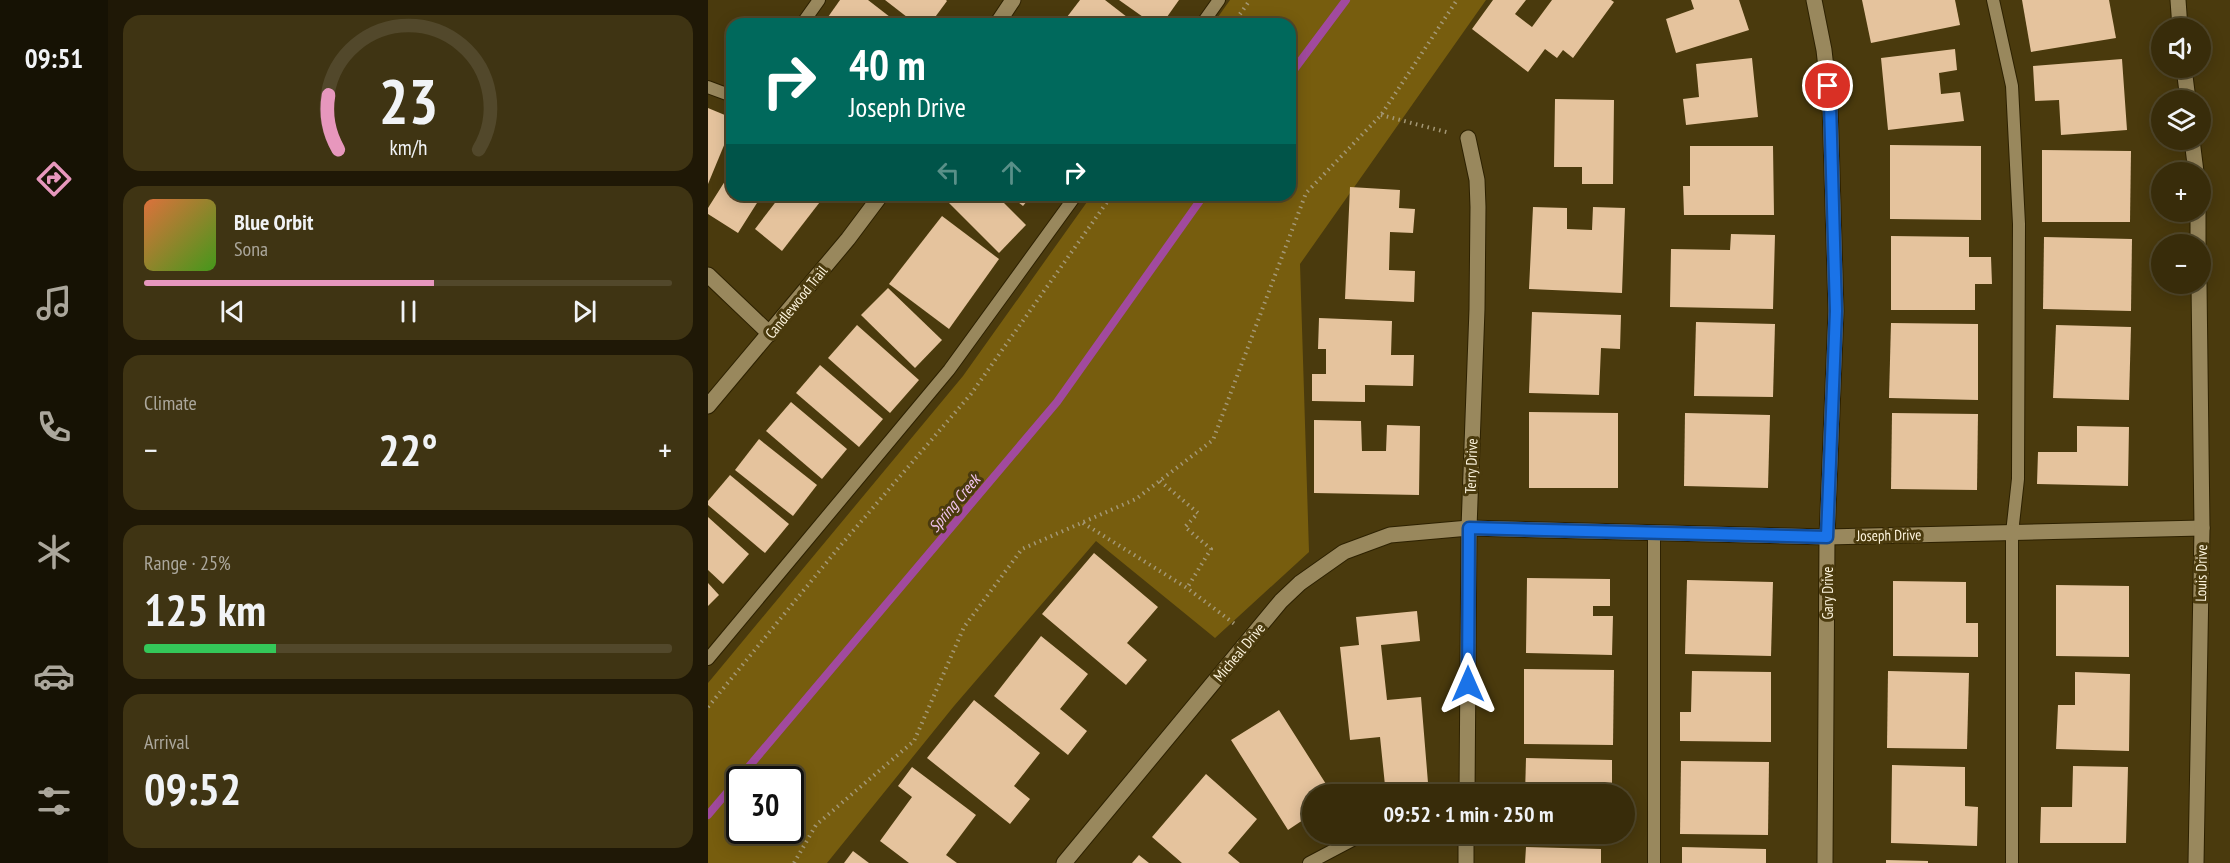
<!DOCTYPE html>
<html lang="en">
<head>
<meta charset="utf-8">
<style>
  :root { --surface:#382c0a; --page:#3f3413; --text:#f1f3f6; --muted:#aba79c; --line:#52482b; --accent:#e797bd }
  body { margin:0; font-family:"PT Sans Narrow",sans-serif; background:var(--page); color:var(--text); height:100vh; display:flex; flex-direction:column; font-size:22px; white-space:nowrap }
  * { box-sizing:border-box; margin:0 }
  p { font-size:20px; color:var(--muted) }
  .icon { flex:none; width:33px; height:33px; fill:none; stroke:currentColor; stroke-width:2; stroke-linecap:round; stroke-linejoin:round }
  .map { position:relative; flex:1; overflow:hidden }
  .details { display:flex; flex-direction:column; gap:15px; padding:15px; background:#1f1806; width:600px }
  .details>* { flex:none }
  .guide { position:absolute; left:18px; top:18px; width:570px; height:183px; border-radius:18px; box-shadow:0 3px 15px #0003,0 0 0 2px var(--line); background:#00695c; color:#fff; overflow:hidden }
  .controls { position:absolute; left:1443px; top:18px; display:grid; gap:12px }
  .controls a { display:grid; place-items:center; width:60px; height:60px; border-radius:50%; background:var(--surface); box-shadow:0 3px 15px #0003,0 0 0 2px var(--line); font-size:30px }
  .speed { position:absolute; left:18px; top:766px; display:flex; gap:12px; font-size:30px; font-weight:700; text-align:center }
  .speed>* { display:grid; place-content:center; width:78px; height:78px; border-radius:50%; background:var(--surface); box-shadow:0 3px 15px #0003,0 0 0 2px var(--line); line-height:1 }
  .speed .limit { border:3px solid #111; border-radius:9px; background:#fff; color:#111 }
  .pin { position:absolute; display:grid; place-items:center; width:51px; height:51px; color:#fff; margin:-26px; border:3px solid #fff; border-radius:50%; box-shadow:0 2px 6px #0007 }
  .me { position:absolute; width:66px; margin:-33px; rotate:0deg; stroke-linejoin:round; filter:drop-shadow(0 0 4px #0008) }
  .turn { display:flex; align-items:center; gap:21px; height:126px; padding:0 24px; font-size:27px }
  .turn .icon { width:78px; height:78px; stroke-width:2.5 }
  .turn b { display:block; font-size:42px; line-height:51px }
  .lanes { display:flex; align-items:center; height:57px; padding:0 24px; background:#0003; justify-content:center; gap:30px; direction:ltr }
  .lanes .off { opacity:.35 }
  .big { font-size:45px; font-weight:800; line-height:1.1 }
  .details .tile { flex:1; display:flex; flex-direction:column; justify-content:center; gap:9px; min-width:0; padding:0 21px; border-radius:18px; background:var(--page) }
  .details .dial { align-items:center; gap:0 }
  .dial svg { height:156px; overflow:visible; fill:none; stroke:var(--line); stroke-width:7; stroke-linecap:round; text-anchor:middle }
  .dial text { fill:var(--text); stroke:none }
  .song { display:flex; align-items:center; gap:18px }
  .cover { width:72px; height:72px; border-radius:9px; background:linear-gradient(135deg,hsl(20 70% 55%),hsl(100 70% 35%)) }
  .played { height:6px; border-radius:3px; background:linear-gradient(90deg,var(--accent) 55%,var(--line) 55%) }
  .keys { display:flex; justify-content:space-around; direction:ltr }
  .heat { display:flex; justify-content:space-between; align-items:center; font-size:33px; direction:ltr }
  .charge { height:9px; border-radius:4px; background:linear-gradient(90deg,#34c759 25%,var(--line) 0) }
  .trip { position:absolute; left:594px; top:784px; width:333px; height:60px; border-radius:30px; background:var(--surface); box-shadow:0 3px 15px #0003,0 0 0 2px var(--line); font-weight:800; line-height:60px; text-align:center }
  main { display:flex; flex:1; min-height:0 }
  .tabs { display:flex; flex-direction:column; width:108px; justify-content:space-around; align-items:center; background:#161204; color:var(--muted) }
  .tabs .icon { width:42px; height:42px }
  .tabs .current { color:var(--accent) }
  .tabs b { font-size:27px; color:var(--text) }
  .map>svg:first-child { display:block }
  .green { fill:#775d0e; fill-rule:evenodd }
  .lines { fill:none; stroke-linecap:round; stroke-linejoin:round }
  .stream { stroke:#a14a9e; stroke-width:8 }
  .building { fill:#e5c39d }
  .service-casing { stroke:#2d2101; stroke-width:14 }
  .minor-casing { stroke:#2d2101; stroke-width:17 }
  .path { stroke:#a49876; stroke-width:4; stroke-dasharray:1.5 4.5; stroke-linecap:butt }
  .service { stroke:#99885d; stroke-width:12 }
  .minor { stroke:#99885d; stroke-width:15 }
  .route-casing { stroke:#114b97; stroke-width:15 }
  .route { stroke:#1a73e8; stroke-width:10 }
  .labels { text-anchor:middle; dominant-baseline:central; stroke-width:6; stroke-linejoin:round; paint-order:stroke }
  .street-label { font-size:15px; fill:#fdf4dd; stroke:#4a3a0d }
  .water-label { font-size:16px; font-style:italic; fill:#f2c5ef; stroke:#4a3a0d }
</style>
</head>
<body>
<main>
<nav class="tabs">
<b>09:51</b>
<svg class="icon current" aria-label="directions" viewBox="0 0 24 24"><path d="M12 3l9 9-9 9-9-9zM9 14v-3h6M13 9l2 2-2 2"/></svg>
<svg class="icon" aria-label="music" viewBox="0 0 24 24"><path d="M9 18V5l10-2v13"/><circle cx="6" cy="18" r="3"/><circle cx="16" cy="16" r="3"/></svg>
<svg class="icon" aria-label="phone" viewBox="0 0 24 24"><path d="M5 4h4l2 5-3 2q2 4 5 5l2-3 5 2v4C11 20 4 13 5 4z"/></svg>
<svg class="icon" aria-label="climate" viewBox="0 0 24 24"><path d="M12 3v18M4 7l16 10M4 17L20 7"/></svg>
<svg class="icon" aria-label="car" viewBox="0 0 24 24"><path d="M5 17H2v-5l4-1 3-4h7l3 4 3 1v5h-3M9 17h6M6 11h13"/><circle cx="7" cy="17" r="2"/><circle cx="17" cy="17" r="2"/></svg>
<svg class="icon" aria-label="filters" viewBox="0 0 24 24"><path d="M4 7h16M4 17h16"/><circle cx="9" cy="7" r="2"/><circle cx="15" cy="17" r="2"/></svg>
</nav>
<section class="details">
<div class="tile dial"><svg viewBox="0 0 100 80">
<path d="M14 69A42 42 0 1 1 86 69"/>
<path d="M14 69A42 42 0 0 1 9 41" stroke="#e797bd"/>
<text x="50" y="56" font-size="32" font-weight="700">23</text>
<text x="50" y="72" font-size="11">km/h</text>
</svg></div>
<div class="tile">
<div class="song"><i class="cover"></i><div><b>Blue Orbit</b><p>Sona</p></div></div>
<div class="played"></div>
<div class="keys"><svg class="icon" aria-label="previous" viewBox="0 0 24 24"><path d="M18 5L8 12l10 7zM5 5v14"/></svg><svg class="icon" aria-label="pause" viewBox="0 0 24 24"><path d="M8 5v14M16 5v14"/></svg><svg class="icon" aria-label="next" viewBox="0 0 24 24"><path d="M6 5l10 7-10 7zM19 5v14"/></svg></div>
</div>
<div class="tile"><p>Climate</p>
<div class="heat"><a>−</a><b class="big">22°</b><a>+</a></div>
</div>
<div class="tile"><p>Range · 25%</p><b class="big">125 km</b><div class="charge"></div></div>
<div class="tile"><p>Arrival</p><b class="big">09:52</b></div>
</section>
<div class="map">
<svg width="1522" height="863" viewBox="0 0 1522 863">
  <rect width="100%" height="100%" fill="#4a3a0d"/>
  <!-- green -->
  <path class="green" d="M522 0H778L592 264 601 552 507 638 388 541 246 706 119 863H0V683L255 376 384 195H582V24H505ZM32 780H82V831H32Z"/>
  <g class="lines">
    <!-- stream -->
    <g class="stream">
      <polyline points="582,75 638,0"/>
      <polyline points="0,815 349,402 496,195"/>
    </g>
  </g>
  <!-- building -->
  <g class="building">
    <polygon points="132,0 160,0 191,24 129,24 120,17"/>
    <polygon points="177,0 238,0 239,1 222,24 208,24"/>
    <polygon points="372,0 397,0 428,24 367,24 359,17"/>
    <polygon points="411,0 471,0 454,24 445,24"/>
    <polygon points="785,0 818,0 807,14 824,27 844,0 903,0 906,2 865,58 855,50 849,58 837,49 820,72 764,29"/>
    <polygon points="983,0 1031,0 1041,30 968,53 958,19 986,9"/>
    <polygon points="1154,0 1247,0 1252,25 1163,43"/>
    <polygon points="1314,0 1401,0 1408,38 1323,52"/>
    <polygon points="1247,49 1249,70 1231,73 1233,94 1252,92 1256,121 1180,130 1173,58"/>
    <polygon points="1044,58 1050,117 978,125 975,99 991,97 988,64"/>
    <polygon points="1414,59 1419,130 1353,135 1351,100 1327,101 1325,66"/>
    <polygon points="847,99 906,100 905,184 874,184 874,167 846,167"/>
    <polygon points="0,108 24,118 24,126 0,184"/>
    <polygon points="1182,145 1273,146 1273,220 1182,219"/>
    <polygon points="982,146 1065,146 1066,215 976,215 975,186 982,186"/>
    <polygon points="1334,150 1423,151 1422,222 1334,222"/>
    <polygon points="24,170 24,195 54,195 30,233 0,214 0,208"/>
    <polygon points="642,187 692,190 691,208 707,209 705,233 682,232 681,270 707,271 706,302 637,299"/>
    <polygon points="73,195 110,195 115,198 74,251 47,229"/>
    <polygon points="245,195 288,195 318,225 291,253 239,201"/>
    <polygon points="301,195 324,195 315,206"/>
    <polygon points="825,207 859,208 859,229 884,230 885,207 917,208 914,293 821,289"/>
    <polygon points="234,216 291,259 241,329 181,284"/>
    <polygon points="1023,234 1067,235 1065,309 962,307 963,249 1022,250"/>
    <polygon points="1183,236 1261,237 1261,257 1283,257 1284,284 1267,284 1267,310 1183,310"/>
    <polygon points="1336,237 1424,239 1423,311 1335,309"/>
    <polygon points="180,288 234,340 207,368 153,315"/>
    <polygon points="824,312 913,315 912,349 893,348 891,395 821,393"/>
    <polygon points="611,318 684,321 683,355 706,355 705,386 657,385 657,402 604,401 604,374 618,374 618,349 610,349"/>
    <polygon points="988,322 1067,324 1065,397 986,396"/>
    <polygon points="1183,323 1270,324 1270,400 1181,398"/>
    <polygon points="149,325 211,380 182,413 120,358"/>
    <polygon points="1348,325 1423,327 1421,400 1345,398"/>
    <polygon points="112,365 175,419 151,447 88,393"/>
    <polygon points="83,402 139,449 114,479 58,431"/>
    <polygon points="821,412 910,413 910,488 821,488"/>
    <polygon points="977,413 1062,415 1060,488 976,486"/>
    <polygon points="1184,413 1270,414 1269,490 1183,489"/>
    <polygon points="606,420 653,421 654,451 678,451 679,425 712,426 711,495 606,493"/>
    <polygon points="1369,426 1421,427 1420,486 1329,484 1330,452 1369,452"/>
    <polygon points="51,439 109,485 85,516 27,470"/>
    <polygon points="22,475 81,524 57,553 0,505 0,501"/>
    <polygon points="0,517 41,554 15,584 0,570"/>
    <polygon points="386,553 450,607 419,643 439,660 418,685 334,614"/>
    <polygon points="819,578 902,579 902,606 885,606 885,616 905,616 904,655 818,653"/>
    <polygon points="979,580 1065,582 1063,656 977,654"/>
    <polygon points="1185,581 1258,582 1258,623 1270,623 1270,657 1185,656"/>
    <polygon points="0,583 11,595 0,606"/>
    <polygon points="1348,585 1421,586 1421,657 1348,656"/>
    <polygon points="709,611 712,641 673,645 679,700 713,697 721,795 678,795 672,737 642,740 632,647 651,645 648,617"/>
    <polygon points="333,636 380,674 352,709 379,731 360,755 286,696"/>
    <polygon points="816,669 906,670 905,745 816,744"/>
    <polygon points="984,671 1063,672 1063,742 972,741 972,712 983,712"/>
    <polygon points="1180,671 1261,673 1259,749 1179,748"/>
    <polygon points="1367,672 1422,674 1421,751 1348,749 1350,705 1367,705"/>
    <polygon points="266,700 332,753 306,786 322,799 302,824 219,758"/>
    <polygon points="571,710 625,795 604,795 604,814 580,830 523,740"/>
    <polygon points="818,758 904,760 904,795 817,795"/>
    <polygon points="973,761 1061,762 1060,835 972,834"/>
    <polygon points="1184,765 1257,767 1257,806 1270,807 1269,846 1183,843"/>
    <polygon points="1365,766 1420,767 1418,843 1332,843 1333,807 1364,807"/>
    <polygon points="204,767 268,815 238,855 249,863 201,863 172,841 204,797 190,786"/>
    <polygon points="498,774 549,819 520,853 532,863 474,863 444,837"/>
    <polygon points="818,847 893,849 893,863 817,863"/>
    <polygon points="974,847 1058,849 1058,863 974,863"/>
    <polygon points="145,851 161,863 136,863"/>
    <polygon points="431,855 441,863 424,863"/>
    <polygon points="1178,860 1220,861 1220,863 1178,863"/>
  </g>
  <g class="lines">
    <!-- service casing -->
    <g class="service-casing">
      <g id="service">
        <polyline points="1285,0 1304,86 1311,224 1310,479 1304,533 1304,863"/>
        <polyline points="94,24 111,0"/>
        <polyline points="494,24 511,0"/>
        <polyline points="0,87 24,96"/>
        <polyline points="946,532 946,863"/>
        <polyline points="0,659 241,370 368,195"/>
        <polyline points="601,863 656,834"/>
      </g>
    </g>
    <!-- minor casing -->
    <g class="minor-casing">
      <g id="minor">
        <polyline points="1106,0 1116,50 1122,104 1128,311 1119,537 1117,863"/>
        <polyline points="1470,0 1472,28"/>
        <polyline points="289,24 305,0"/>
        <polyline points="1476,68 1480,100"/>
        <polyline points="1484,140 1488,172"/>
        <polyline points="1490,212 1490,244"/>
        <polyline points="0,275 62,334"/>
        <polyline points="0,406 140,239 173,195"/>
        <polyline points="759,795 761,528 769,309 770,207 769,180 760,138"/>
        <polyline points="356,863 573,601 592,583 636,552 682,535 761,528 1119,537 1494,528"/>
        <polyline points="758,863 758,834"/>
        <polyline points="1488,863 1494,528 1491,284"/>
      </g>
    </g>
    <!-- path -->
    <g class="path">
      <polyline points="525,24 542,0"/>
      <polyline points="673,115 742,133"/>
      <polyline points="452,481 490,513 477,527 503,549 479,588"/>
      <polyline points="375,523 479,588 528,625"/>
      <polyline points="0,707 132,546 263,394 404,195"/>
      <polyline points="86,863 108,825 206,741 256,627 314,549 428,499 505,440 598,193 673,115 749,0"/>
    </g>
    <!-- service -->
    <use href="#service" class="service"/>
    <!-- minor -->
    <use href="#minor" class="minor"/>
  </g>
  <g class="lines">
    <!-- route casing -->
    <g class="route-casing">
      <polyline id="route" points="760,684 761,528 1119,537 1128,311 1122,104 1120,86"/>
    </g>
    <!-- route -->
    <use href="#route" class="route"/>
  </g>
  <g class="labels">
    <!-- street labels -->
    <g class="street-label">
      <text transform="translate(88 302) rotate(-51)">Candlewood Trail</text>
      <text transform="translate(763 466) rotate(-88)">Terry Drive</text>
      <text transform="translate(1181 535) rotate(-1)">Joseph Drive</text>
      <text transform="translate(1493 573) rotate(-89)">Louis Drive</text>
      <text transform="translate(1119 593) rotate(-90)">Gary Drive</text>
      <text transform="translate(531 652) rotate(-50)">Micheal Drive</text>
    </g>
    <!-- water labels -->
    <g class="water-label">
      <text transform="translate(246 503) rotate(-50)">Spring Creek</text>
    </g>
  </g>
</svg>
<div class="controls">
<a><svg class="icon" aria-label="sound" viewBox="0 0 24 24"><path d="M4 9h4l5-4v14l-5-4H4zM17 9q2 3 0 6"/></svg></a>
<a><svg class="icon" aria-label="layers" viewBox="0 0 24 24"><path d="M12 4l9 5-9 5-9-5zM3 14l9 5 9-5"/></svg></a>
<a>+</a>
<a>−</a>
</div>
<div class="speed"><div class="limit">30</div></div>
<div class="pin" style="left:1120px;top:86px;background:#d93025"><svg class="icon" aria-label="arrive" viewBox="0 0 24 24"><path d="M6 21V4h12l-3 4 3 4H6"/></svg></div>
<svg class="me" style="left:760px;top:684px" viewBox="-20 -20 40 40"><path d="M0-17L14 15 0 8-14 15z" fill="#1a73e8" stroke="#fff" stroke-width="4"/></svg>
<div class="trip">09:52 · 1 min · 250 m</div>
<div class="guide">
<div class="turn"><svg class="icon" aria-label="right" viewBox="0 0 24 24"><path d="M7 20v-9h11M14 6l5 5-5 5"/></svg><div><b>40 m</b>Joseph Drive</div></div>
<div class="lanes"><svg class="icon off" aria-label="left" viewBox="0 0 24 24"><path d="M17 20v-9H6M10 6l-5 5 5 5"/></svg><svg class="icon off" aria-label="ahead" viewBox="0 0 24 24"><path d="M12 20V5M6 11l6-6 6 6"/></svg><svg class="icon" aria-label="right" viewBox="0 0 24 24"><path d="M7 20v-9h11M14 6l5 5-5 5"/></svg></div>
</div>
</div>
</main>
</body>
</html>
